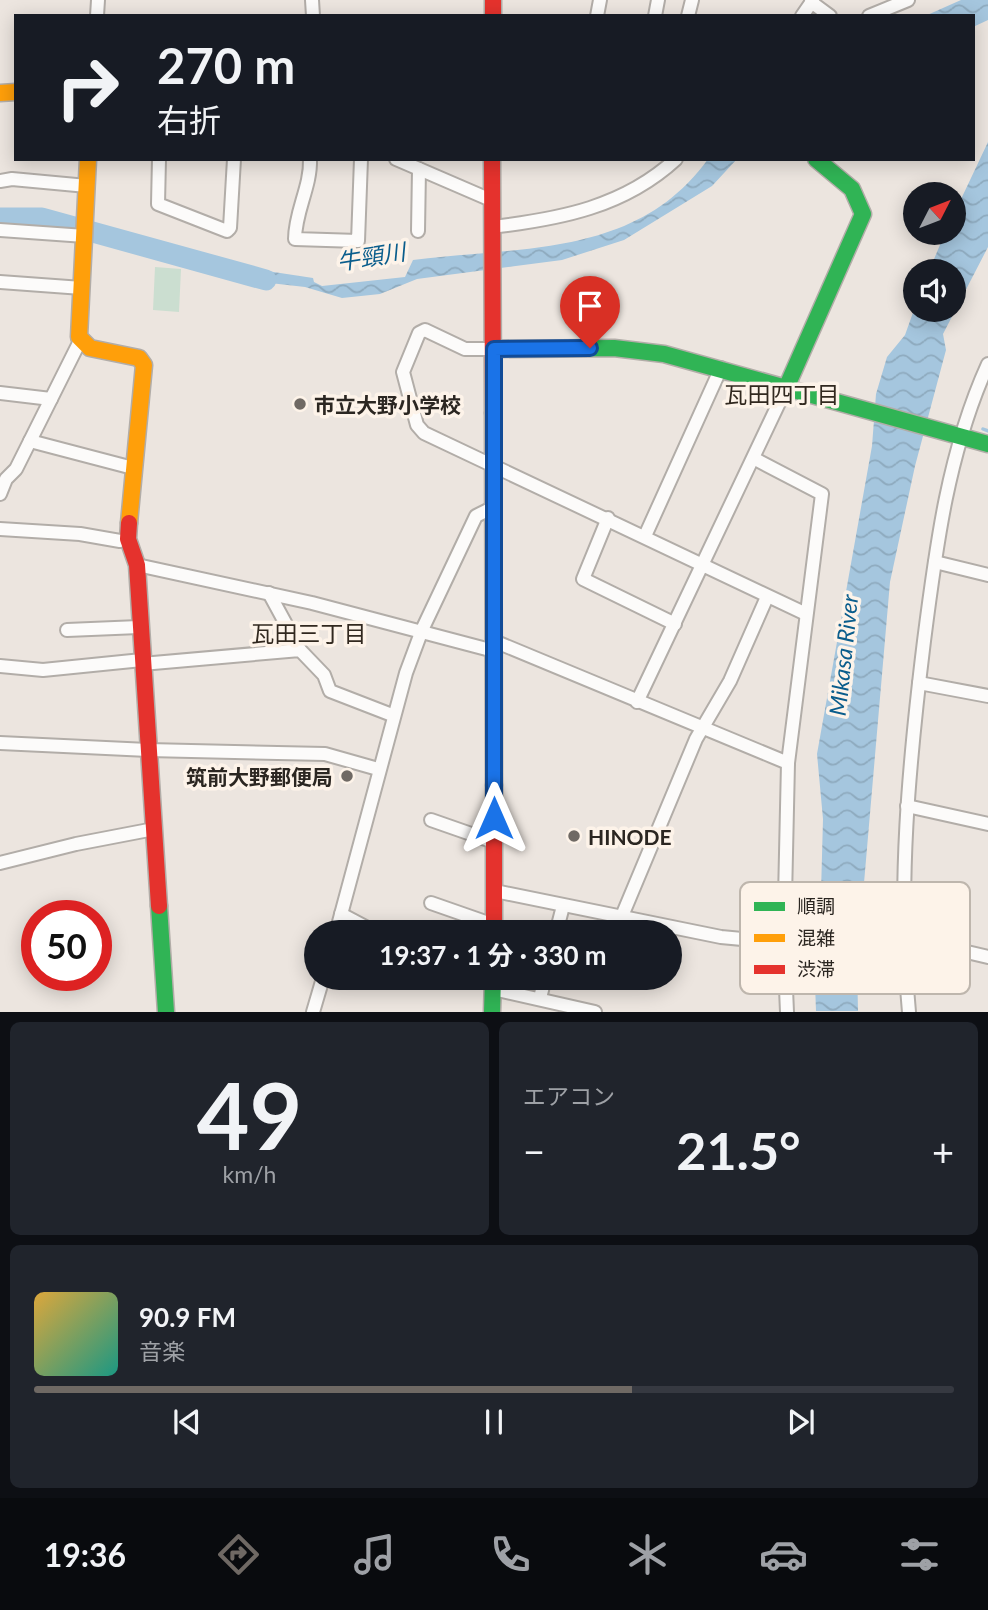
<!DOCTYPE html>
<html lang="ja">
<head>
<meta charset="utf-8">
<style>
  :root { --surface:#171b24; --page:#20242c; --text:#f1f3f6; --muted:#9ea1a6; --line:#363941; --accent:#6f6964 }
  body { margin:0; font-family:Lato,"Noto Sans JP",sans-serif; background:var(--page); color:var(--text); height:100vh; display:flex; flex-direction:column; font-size:26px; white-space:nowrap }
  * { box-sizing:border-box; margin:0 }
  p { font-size:23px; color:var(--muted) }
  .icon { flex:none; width:38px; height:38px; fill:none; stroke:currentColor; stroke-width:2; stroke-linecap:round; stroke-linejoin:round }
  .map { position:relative; height:1012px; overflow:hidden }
  .details { display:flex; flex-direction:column; gap:10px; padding:10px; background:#0d0f14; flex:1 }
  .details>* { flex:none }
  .top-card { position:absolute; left:14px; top:14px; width:961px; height:147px; border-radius:0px; box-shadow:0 4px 18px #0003; background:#171b24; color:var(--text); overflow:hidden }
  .needle { width:46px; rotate:48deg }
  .fabs { position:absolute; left:903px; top:182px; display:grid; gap:14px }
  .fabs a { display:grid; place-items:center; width:63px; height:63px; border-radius:50%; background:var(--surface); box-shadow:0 4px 18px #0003; font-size:35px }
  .speed { position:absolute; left:21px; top:900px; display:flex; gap:14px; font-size:35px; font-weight:700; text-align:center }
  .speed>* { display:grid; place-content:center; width:91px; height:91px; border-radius:50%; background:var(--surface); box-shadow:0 4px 18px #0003; line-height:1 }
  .speed .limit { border:10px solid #d22; background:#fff; color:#111 }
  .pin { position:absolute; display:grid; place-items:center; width:60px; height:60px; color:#fff; margin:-72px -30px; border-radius:50% 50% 50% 0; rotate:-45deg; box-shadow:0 0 7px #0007 }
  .pin .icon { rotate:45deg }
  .me { position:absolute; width:77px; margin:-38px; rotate:0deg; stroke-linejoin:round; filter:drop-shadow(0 0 5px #0008) }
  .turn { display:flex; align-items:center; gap:24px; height:147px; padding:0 28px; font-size:32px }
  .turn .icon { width:91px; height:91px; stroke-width:2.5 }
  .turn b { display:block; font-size:49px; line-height:60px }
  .big { font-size:52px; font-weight:700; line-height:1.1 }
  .details .card { flex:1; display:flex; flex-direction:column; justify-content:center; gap:10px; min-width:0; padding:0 24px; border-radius:10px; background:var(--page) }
  .details .dial { align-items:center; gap:0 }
  .dial b { font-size:91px; line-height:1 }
  .song { display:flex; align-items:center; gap:21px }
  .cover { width:84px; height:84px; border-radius:10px; background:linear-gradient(135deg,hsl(40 70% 55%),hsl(170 70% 35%)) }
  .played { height:7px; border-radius:4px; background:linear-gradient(90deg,var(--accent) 65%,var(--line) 65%) }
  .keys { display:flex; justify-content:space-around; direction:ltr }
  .heat { display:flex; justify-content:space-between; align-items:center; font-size:38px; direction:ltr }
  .details .tiles { flex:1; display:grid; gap:10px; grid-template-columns:1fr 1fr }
  .card:last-child { grid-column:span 2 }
  .trip { position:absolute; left:304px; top:920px; width:378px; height:70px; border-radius:35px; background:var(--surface); box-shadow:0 4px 18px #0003; font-weight:700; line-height:70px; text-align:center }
  .menu { display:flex; height:112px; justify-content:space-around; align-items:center; background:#090b0e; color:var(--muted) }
  .menu .icon { width:49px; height:49px }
  .menu .selected { color:var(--accent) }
  .menu b { font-size:32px; color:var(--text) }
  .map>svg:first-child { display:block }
  .grass { fill:#cbded0 }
  .water { fill:url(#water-waves) }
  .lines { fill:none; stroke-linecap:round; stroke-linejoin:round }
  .stream { stroke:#a5c6de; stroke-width:3.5 }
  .river { stroke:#a5c6de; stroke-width:21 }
  .street-casing { stroke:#b2ada8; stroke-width:16 }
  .fast-casing { stroke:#b2ada8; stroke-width:19 }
  .slow-casing { stroke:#b2ada8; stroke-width:19 }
  .jam-casing { stroke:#b2ada8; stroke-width:19 }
  .street { stroke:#fcfbfa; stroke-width:12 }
  .fast { stroke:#30b455; stroke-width:16 }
  .slow { stroke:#ff9f0a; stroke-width:16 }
  .jam { stroke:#e5322d; stroke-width:16 }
  .route-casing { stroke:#114b97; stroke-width:18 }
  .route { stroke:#1a73e8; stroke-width:12 }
  .poi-dot { fill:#6f6964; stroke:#fdf3e9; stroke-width:2.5 }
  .labels { text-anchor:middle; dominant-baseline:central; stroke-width:7; stroke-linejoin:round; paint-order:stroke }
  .poi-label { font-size:21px; font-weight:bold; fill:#2b2621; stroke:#fdf3e9; text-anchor:start }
  .water-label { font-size:23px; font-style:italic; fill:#0a5d8c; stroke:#fdf3e9 }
  .neighbourhood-label { font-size:23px; fill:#31281f; stroke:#fdf3e9 }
  .key { fill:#fdf3e9; stroke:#beb6ad; stroke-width:2 }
  .key-label { font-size:19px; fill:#2b2621 }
</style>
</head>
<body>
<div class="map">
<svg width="988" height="1012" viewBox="0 0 988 1012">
  <defs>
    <pattern id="water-waves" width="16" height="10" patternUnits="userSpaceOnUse" patternTransform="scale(1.75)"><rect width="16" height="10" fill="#a5c6de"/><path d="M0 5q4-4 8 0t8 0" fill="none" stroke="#8eaabe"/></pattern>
  </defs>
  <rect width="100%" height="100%" fill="#ece5df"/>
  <!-- grass -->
  <polygon class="grass" points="155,267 181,269 179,312 153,310"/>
  <!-- water -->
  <g class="water">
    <polygon points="961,0 988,0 988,20 973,27 973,16 925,16"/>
    <polygon points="988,142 988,247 943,334 946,350 915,466 890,582 857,964 858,1011 816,1011 814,956 820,929 823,819 817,754 872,446 876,394 887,357 905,335 915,307 915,310 954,310 954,271 929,271 945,233 954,233 954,214"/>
    <path d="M708 159H737L712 186 624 240 562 260 417 279 380 294 342 298 305 287 261 282 235 271H267L313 278 314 282 322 286 405 277 413 260C520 246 637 258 708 159Z"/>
  </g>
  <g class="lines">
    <!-- stream -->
    <polyline class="stream" points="983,429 988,431"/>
    <!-- river -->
    <polyline class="river" points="0,218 42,218 266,280"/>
    <!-- street casing -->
    <g class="street-casing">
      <g id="street">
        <polyline points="312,0 313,16"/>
        <polyline points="811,2 830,16"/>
        <polyline points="97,16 98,0"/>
        <polyline points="597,16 600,0"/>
        <polyline points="655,16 658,0"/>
        <polyline points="688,16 692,0"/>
        <polyline points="802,16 813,0"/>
        <polyline points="869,16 908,0"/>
        <polyline points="159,159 158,204 227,231 230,228 234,159"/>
        <path d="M310 159C311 187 295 211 295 239L358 241 361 159"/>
        <polyline points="396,159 491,200"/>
        <polyline points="0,181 12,179 87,186"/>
        <path d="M492 227C560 219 624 207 676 159"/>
        <polyline points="0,230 85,236"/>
        <polyline points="418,231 419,169"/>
        <polyline points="0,282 82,288"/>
        <polyline points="493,349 465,349 425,330 419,333 403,372 417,425 424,433 804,613"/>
        <polyline points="0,393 51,399"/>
        <polyline points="30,441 133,468"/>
        <polyline points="755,459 822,494 788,763 784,943 787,1012"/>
        <polyline points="0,494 6,479 16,469 81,339"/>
        <polyline points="608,518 583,579 675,624"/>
        <polyline points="0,529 80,534 120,541 128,539"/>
        <polyline points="645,536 721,368"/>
        <polyline points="935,562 988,575"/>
        <polyline points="137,565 312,603 494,651"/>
        <polyline points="269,593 300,650"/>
        <polyline points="67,630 139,627"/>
        <polyline points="494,641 788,763"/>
        <polyline points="142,664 300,650 324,675 330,691 392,715"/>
        <polyline points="0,666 43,670 142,660"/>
        <polyline points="919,683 988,696"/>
        <polyline points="637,702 787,386"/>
        <polyline points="0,743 148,750 325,754 378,769"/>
        <polyline points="907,806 988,824"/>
        <polyline points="431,820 494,842"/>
        <polyline points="0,863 76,844 154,829"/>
        <polyline points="495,891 721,937 784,943"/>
        <polyline points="431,903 494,925"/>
        <polyline points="341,914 377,933"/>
        <polyline points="622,916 696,739 730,681 767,597"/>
        <polyline points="336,933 406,673 422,630 476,516 494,507"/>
        <polyline points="556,933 563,906"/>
        <polyline points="907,938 988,957"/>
        <polyline points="493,989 595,1012"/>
        <polyline points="540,998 545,978"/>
        <polyline points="313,1012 323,978"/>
        <path d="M909 1012C897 888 909 763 924 641 936 547 948 452 988 364"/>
      </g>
    </g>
    <!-- fast casing -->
    <g class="fast-casing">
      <g id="fast">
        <polyline points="493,349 614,348 664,354 988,444"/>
        <polyline points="787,386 863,214 852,189 816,159"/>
        <polyline points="159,906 166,1012"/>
        <polyline points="492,1012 493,978"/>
      </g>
    </g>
    <!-- slow casing -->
    <g class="slow-casing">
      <g id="slow">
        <polyline points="0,93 16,92"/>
        <polyline points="88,159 79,337 90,348 139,358 144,365 129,523"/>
        <polyline points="493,413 494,785"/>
      </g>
    </g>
    <!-- jam casing -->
    <g class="jam-casing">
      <g id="jam">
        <polyline points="493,0 493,16"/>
        <polyline points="492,159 493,413"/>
        <polyline points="129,523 128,539 137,565 159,906"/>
        <polyline points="494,785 494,933"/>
      </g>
    </g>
    <!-- street -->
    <use href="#street" class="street"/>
    <!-- fast -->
    <use href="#fast" class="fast"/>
    <!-- slow -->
    <use href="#slow" class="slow"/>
    <!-- jam -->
    <use href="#jam" class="jam"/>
  </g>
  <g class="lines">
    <!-- route casing -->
    <g class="route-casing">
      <polyline id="route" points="494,818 494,349 590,348"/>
    </g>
    <!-- route -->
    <use href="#route" class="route"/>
  </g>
  <!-- markers -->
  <g class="poi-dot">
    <circle cx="300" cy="404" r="7"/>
    <circle cx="347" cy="776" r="7"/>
    <circle cx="574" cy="836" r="7"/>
  </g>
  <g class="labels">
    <!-- poi labels -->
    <g class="poi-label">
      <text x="314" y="404">市立大野小学校</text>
      <text x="333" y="776" text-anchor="end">筑前大野郵便局</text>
      <text x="588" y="836">HINODE</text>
    </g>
    <!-- water labels -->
    <g class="water-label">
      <text transform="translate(371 256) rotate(-9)">牛頸川</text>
      <text transform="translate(843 655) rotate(-84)">Mikasa River</text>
    </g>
    <!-- neighbourhood labels -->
    <g class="neighbourhood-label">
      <text x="782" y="394">瓦田四丁目</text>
      <text x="309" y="633">瓦田三丁目</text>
    </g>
  </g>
  <!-- legend -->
  <rect x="740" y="882" width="230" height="112" rx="10" class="key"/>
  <rect x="754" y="902" width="31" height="9" fill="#30b455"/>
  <rect x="754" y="934" width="31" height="8" fill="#ff9f0a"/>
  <rect x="754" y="965" width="31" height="9" fill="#e5322d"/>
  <g class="key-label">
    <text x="797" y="913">順調</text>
    <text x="797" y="945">混雑</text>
    <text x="797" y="976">渋滞</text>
  </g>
</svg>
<div class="fabs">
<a><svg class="needle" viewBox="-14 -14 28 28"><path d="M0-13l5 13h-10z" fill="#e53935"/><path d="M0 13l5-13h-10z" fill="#9ea1a6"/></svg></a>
<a><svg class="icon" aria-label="sound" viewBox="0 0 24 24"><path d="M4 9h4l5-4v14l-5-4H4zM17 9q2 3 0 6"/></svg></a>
</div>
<div class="speed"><div class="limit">50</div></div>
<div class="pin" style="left:590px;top:348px;background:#d93025"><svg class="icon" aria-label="arrive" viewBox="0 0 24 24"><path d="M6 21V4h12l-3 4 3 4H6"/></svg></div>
<svg class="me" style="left:494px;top:818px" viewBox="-20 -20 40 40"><path d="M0-17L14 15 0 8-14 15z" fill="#1a73e8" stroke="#fff" stroke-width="4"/></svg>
<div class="trip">19:37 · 1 分 · 330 m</div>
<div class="top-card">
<div class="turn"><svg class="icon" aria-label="right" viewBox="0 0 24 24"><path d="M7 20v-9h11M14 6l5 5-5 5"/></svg><div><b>270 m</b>右折</div></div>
</div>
</div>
<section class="details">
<div class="tiles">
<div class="card dial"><b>49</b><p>km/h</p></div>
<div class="card"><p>エアコン</p>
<div class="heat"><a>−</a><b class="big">21.5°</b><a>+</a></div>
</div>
<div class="card">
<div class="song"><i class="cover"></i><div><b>90.9 FM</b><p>音楽</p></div></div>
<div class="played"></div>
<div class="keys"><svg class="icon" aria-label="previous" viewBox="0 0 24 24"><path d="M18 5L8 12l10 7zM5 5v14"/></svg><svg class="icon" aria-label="pause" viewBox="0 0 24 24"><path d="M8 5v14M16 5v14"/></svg><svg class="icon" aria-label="next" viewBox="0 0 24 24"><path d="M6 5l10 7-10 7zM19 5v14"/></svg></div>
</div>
</div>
</section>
<nav class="menu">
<b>19:36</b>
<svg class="icon selected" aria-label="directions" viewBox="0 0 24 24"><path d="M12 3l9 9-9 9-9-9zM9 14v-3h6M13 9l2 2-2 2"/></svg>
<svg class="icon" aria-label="music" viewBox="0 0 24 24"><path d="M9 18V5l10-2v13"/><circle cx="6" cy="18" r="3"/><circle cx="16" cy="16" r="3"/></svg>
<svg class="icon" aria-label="phone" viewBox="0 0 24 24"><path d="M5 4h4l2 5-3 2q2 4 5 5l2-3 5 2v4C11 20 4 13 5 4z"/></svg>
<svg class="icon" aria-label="climate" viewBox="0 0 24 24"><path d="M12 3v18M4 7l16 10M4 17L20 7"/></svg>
<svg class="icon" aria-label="car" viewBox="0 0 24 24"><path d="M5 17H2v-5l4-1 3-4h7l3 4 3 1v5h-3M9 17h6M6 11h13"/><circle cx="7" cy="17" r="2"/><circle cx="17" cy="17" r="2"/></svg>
<svg class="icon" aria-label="filters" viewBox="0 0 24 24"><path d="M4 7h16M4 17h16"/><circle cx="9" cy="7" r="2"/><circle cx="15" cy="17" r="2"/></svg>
</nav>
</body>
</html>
